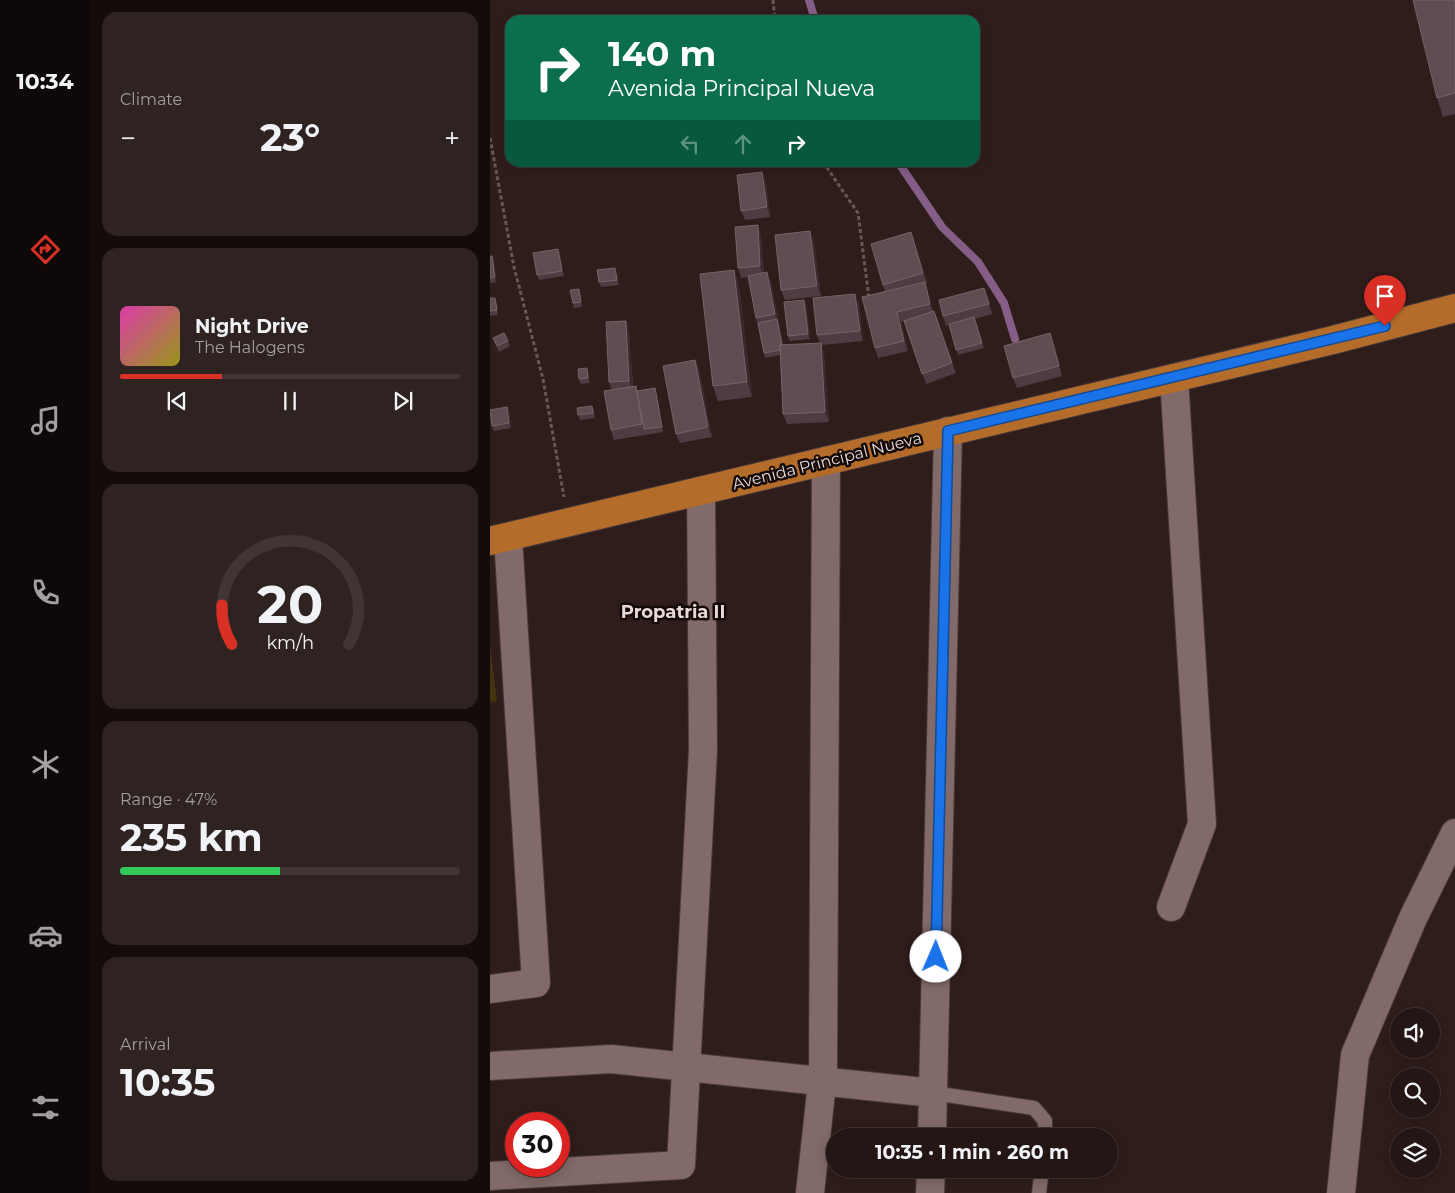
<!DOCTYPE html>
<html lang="en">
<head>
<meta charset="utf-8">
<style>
  :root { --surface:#231614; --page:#2f2322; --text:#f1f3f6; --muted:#a39fa0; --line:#403534; --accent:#d93025 }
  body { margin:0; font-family:Montserrat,sans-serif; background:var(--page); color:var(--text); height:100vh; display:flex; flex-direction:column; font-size:19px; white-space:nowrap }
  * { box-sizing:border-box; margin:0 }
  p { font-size:16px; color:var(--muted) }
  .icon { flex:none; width:28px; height:28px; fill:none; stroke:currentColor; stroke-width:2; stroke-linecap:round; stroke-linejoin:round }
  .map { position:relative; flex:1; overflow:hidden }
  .side { display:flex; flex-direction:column; gap:12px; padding:12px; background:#130c0b; width:400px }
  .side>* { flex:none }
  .banner { position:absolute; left:15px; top:15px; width:475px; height:152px; border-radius:15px; box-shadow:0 2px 12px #0003,0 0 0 1px var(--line); background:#0b6e4f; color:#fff; overflow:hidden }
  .buttons { position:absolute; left:900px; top:1008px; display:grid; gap:10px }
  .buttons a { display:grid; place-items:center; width:50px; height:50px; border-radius:50%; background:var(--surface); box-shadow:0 2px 12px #0003,0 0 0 1px var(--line); font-size:25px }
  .speed { position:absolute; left:15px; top:1112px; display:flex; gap:10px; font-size:25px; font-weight:700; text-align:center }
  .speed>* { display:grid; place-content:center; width:65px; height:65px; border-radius:50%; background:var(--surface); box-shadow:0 2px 12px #0003,0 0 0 1px var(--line); line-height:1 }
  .speed .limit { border:8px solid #d22; background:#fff; color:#111 }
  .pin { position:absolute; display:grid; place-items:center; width:42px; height:42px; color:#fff; margin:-51px -21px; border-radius:50% 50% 50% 0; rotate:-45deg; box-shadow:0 0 5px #0007 }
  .pin .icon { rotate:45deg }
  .me { position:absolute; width:55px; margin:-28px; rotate:1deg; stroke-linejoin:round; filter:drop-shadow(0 0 4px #0008) }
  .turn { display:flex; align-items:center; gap:18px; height:105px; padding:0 20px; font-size:22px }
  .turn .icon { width:65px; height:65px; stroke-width:2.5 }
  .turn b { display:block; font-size:35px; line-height:42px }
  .lanes { display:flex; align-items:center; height:48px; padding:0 20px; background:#0003; justify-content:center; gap:25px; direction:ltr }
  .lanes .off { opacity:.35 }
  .big { font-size:38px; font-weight:700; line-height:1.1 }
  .side .widget { flex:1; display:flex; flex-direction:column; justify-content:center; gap:8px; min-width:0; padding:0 18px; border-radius:15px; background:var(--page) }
  .side .dial { align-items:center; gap:0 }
  .dial svg { height:130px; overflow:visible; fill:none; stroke:var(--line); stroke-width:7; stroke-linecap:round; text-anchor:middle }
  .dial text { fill:var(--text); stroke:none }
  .song { display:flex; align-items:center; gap:15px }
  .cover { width:60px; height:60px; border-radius:8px; background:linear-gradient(135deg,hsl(320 70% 55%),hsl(60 70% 35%)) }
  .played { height:5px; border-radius:2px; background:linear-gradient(90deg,var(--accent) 30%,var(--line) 30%) }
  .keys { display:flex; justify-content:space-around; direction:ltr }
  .heat { display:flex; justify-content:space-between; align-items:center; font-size:28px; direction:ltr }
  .charge { height:8px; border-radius:4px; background:linear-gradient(90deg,#34c759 47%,var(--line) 0) }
  .trip { position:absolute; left:336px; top:1128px; width:292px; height:50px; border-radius:25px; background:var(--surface); box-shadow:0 2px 12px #0003,0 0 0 1px var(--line); font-weight:700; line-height:50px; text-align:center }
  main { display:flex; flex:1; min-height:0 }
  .menu { display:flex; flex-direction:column; width:90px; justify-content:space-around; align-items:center; background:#0e0908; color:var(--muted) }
  .menu .icon { width:35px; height:35px }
  .menu .active { color:var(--accent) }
  .menu b { font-size:22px; color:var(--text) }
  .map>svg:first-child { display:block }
  .green { fill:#42340e }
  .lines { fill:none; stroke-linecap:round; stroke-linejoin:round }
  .stream { stroke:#855e87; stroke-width:8 }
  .service-casing { stroke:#493938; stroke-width:16 }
  .minor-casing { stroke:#493938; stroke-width:30 }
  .trunk-casing { stroke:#493938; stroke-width:30 }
  .path { stroke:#685755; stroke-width:3; stroke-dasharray:4 2.5; stroke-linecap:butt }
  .service { stroke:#816a67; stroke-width:14 }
  .minor { stroke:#816a67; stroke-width:28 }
  .trunk { stroke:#b46c2b; stroke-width:28 }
  .wall { fill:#4f3c42 }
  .shaded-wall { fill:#3c282c }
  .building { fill:#604d52; stroke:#756367 }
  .route-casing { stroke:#114b97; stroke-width:12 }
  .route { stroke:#1a73e8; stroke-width:9 }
  .labels { text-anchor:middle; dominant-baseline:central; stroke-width:5; stroke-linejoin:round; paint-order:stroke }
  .street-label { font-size:16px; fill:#e6d9d7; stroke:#120908 }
  .neighbourhood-label { font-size:18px; font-weight:bold; fill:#e6d9d7; stroke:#120908 }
</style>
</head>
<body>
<main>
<nav class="menu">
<b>10:34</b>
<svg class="icon active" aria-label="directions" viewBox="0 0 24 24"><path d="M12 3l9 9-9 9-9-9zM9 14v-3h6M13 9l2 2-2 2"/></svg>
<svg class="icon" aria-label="music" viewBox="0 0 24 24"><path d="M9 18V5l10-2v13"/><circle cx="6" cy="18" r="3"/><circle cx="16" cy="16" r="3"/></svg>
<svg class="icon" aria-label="phone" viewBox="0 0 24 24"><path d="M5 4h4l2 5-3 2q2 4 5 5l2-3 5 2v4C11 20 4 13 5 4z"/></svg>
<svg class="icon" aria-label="climate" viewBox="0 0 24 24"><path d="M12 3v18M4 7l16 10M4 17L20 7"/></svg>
<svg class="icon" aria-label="car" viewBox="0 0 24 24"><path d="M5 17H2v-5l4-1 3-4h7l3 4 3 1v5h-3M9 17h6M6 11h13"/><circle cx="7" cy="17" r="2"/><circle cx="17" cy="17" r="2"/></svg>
<svg class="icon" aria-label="filters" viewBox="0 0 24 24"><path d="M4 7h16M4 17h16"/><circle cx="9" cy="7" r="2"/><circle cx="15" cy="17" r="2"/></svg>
</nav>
<section class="side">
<div class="widget"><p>Climate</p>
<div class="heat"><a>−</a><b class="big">23°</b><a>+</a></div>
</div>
<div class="widget">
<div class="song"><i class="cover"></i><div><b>Night Drive</b><p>The Halogens</p></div></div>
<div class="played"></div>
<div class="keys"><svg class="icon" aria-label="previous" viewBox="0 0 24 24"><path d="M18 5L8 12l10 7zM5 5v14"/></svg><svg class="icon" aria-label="pause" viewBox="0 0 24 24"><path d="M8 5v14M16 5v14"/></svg><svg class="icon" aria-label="next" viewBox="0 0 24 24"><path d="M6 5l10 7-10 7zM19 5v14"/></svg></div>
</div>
<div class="widget dial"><svg viewBox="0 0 100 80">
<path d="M14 69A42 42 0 1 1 86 69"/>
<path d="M14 69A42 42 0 0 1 8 45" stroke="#d93025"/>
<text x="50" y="56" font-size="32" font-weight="700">20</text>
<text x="50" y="72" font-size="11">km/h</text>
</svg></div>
<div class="widget"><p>Range · 47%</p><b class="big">235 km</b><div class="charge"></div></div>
<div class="widget"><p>Arrival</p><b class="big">10:35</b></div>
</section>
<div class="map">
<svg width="965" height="1193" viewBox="0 0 965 1193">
  <rect width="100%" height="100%" fill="#2f1d1b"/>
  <!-- green -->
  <polygon class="green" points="0,646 7,701 0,702"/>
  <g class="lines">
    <!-- stream -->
    <g class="stream">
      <polyline points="319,0 325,20"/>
      <polyline points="408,162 452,227 488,262 514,303 525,339"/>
    </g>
    <!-- service casing -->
    <g class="service-casing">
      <g id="service">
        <polyline points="443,1093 544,1108 555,1121 555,1136"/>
        <polyline points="549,1193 552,1169"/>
      </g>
    </g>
    <!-- minor casing -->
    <g class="minor-casing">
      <g id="minor">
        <polyline points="681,907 712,824 684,378"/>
        <polyline points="0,989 46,983 18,537"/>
        <polyline points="0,1066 121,1059 443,1093"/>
        <polyline points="442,1136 458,431"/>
        <polyline points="0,1176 191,1165 213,750 211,491"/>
        <polyline points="320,1193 333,1074 336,461"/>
        <polyline points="440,1193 441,1169"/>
        <polyline points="851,1193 865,1055 923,918 965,833"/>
      </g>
    </g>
    <!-- trunk casing -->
    <g class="trunk-casing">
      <polyline id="trunk" points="0,541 843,340 965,308"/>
    </g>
    <!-- path -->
    <g class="path">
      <polyline points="283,0 285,20"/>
      <polyline points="0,138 24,267 53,379 74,497"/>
      <polyline points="333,162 368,213 379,298"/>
    </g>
    <!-- service -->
    <use href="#service" class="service"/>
    <!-- minor -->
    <use href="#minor" class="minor"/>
    <!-- trunk -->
    <use href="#trunk" class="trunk"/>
  </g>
  <!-- wall -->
  <g class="wall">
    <polygon points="965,0 965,114 953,117 947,98"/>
    <polygon points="272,172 276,182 280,217 255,220 251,211"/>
    <polygon points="271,235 274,273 281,282 293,345 330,343 327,335 369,303 373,341 332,345 334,353 339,422 297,424 293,414 290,355 275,358 266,318 258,277 251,278 248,268"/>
    <polygon points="324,241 331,296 295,300 291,290"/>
    <polygon points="424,242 437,283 435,284 443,311 466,373 436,384 414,321 416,321 411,322 418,351 388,358 385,348 395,291 393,285"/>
    <polygon points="70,254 74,276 49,280 47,275"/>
    <polygon points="0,256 4,261 6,282 0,283"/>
    <polygon points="244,270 249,285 262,397 228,401 223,386"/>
    <polygon points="127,273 129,285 111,287 109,282"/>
    <polygon points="90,294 92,307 84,308 83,303"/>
    <polygon points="498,297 502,314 485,319 494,348 468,355 459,325 456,326 453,316"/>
    <polygon points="0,298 7,303 8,315 0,316"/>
    <polygon points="314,300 316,305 320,339 300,341 298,336"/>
    <polygon points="139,331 143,386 146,386 147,391 165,388 167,393 173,432 124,440 121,430 122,390 119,382"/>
    <polygon points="14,333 20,346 9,352 3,338"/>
    <polygon points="560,333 564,343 572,376 527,388 523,378"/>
    <polygon points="205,360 209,370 222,437 190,443 186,434"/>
    <polygon points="98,373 100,383 91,384 89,379"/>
    <polygon points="102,406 104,411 105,418 90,420 88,415"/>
    <polygon points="17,407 19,412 21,428 4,431 2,426"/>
  </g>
  <!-- shaded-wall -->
  <g class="shaded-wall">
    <polygon points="272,172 276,182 280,217 277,207"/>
    <polygon points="268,225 271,235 274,276 270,266"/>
    <polygon points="320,231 324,241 331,296 327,286"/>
    <polygon points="421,232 424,242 437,283 433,273"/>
    <polygon points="68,249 70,254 74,276 72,271"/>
    <polygon points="2,256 4,261 6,282 5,277"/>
    <polygon points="125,268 127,273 129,285 127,280"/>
    <polygon points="244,270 249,285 262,397 257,382"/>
    <polygon points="277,272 281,282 295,354 285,314"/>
    <polygon points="435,282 438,292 444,314 440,304"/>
    <polygon points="494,288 498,297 502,314 499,304"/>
    <polygon points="365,294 369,303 373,341 370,331"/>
    <polygon points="5,298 7,303 8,315 7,310"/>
    <polygon points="314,300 316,305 320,339 318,334"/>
    <polygon points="407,312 411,322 418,351 414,341"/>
    <polygon points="136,321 139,331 143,391 139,381"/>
    <polygon points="560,333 564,343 572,376 569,366"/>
    <polygon points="331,343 334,353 339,422 335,412"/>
    <polygon points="205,360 209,370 222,437 218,427"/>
    <polygon points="97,368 100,383 98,378"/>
    <polygon points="146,386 149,396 154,429 152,424"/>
    <polygon points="165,388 167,393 173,432 172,427"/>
    <polygon points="17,407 19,412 21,428 19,423"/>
  </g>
  <!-- building -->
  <g class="building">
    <polygon points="923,0 965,0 965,93 947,98"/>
    <polygon points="146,17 147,20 112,20"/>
    <polygon points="272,172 277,207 251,211 247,175"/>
    <polygon points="268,225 270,266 248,268 245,227"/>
    <polygon points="320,231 327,286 291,290 285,235"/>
    <polygon points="421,232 433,273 393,285 381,244"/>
    <polygon points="68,249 72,271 47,275 43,253"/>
    <polygon points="0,256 2,256 5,277 0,278"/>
    <polygon points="125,268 127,280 109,282 107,270"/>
    <polygon points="244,270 257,382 223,386 210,274"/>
    <polygon points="277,272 285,314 266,318 258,276"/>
    <polygon points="435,282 440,304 407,312 414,341 385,348 372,297"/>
    <polygon points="494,288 499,304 453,316 449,300"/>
    <polygon points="89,289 91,302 83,303 80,290"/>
    <polygon points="365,294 370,331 327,335 323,298"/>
    <polygon points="0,298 5,298 7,310 0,311"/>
    <polygon points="314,300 318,334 298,336 294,302"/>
    <polygon points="444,311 462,363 432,374 414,321"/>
    <polygon points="484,317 492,343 466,350 459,324"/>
    <polygon points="287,319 292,345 290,345 290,350 274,353 268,323"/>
    <polygon points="136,321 139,381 119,382 116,322"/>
    <polygon points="14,333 18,341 7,346 3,338"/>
    <polygon points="560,333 569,366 523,378 514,346"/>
    <polygon points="331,343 335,412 293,414 290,345"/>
    <polygon points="205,360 218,427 186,434 173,366"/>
    <polygon points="97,368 98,378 89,379 88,369"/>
    <polygon points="146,386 152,424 121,430 114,391"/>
    <polygon points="165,388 172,427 154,429 147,391"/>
    <polygon points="102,406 103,413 88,415 87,408"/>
    <polygon points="17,407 19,423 2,426 0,410"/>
  </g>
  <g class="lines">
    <!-- route casing -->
    <g class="route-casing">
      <polyline id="route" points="446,957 458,431 895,326"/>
    </g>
    <!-- route -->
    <use href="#route" class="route"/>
  </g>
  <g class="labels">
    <!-- street labels -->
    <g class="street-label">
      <text transform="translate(337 461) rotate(-14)">Avenida Principal Nueva</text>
    </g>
    <!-- neighbourhood labels -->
    <g class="neighbourhood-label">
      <text x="183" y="612">Propatria II</text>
    </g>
  </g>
</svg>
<div class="buttons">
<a><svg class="icon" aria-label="sound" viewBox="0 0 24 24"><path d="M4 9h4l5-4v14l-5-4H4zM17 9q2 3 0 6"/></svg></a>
<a><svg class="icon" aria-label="search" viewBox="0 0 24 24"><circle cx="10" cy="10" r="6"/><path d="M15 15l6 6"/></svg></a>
<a><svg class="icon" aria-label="layers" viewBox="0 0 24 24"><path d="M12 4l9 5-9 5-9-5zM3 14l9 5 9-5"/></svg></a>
</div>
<div class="speed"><div class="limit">30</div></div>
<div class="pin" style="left:895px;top:326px;background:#d93025"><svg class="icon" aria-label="arrive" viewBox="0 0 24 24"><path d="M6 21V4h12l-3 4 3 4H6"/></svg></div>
<svg class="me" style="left:446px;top:957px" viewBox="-20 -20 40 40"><circle r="19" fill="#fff"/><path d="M0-13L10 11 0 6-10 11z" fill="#1a73e8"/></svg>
<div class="trip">10:35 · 1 min · 260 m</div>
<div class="banner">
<div class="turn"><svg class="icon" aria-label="right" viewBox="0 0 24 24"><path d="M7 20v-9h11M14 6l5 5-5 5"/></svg><div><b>140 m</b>Avenida Principal Nueva</div></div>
<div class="lanes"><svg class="icon off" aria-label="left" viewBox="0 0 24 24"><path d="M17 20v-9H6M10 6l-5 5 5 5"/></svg><svg class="icon off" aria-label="ahead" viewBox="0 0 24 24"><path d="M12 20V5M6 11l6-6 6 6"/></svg><svg class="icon" aria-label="right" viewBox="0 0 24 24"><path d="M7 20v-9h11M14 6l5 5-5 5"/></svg></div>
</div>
</div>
</main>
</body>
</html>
